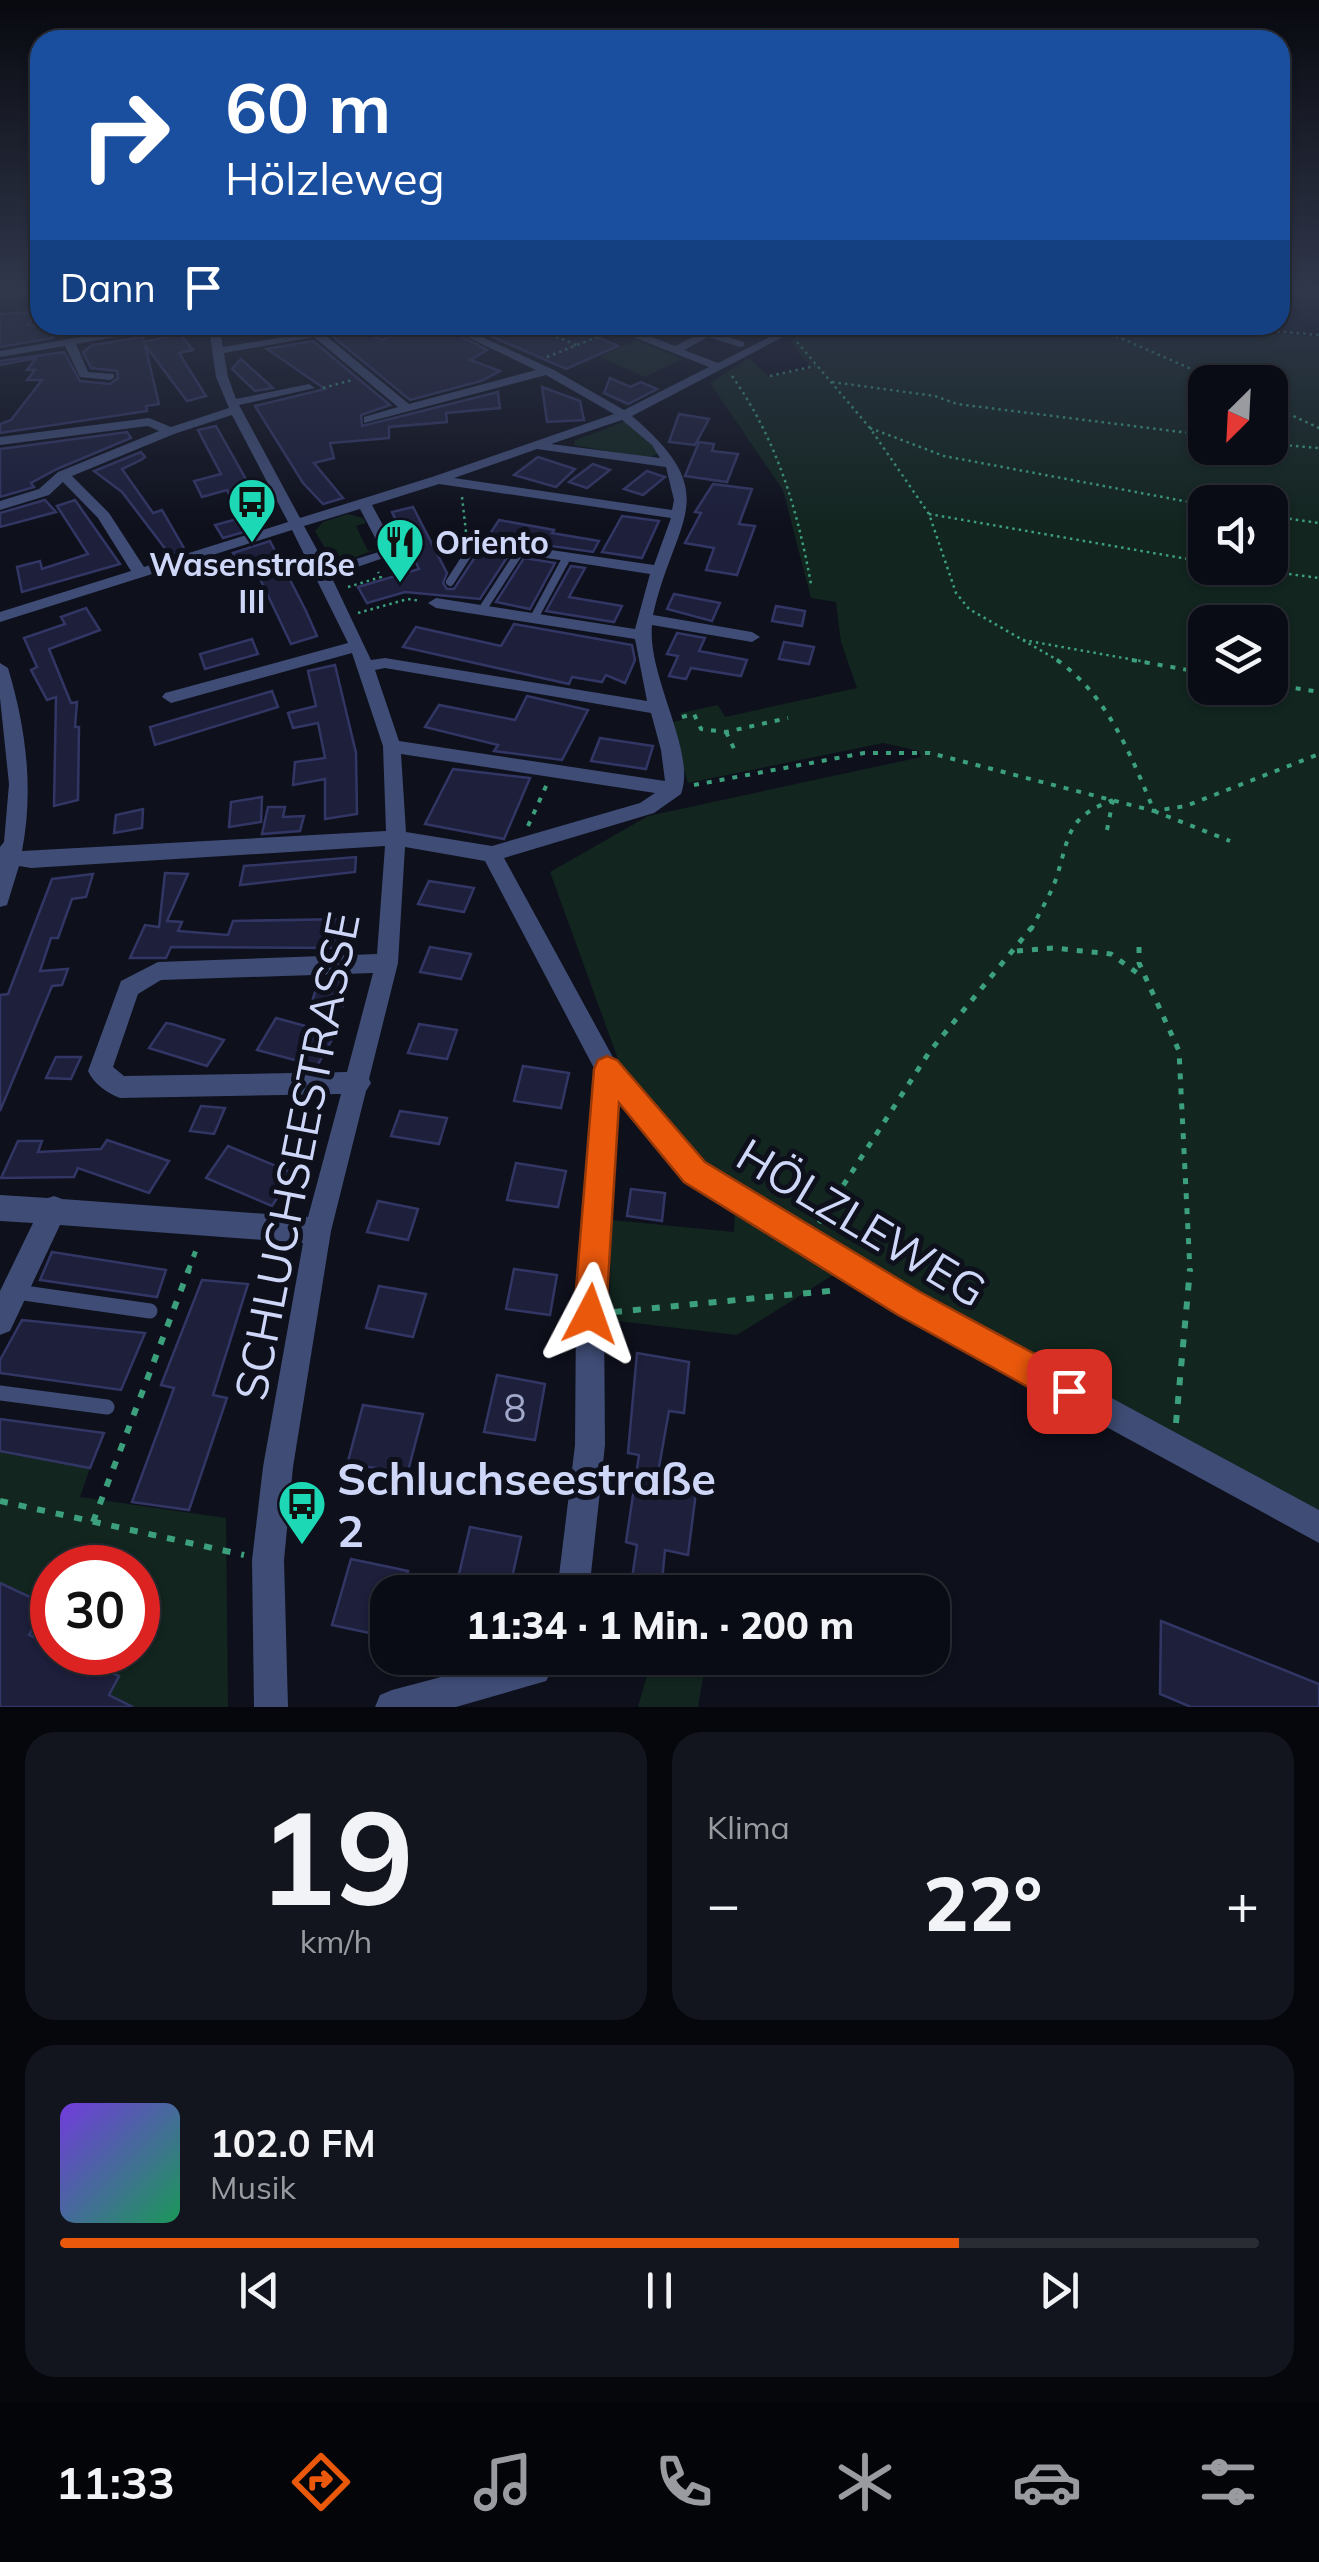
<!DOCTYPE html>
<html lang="de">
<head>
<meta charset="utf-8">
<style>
  :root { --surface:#0a0c15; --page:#13151e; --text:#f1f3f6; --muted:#999ba0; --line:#2a2c34; --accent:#ea580c }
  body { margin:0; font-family:Mulish,sans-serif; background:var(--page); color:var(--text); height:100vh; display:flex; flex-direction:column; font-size:38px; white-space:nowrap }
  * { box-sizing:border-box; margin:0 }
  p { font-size:32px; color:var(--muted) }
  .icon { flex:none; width:55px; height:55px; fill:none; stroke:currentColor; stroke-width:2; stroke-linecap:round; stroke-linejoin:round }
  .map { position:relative; height:1707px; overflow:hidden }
  .side { display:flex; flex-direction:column; gap:25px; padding:25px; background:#06070c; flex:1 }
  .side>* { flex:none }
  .hud { position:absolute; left:30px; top:30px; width:1260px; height:305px; border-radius:30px; box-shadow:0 2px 8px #0004,0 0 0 2px var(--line); background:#1a4fa0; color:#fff; overflow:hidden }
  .needle { width:65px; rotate:204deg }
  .tools { position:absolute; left:1188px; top:365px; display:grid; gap:20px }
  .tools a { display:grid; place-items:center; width:100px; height:100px; border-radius:20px; background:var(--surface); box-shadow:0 2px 8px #0004,0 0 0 2px var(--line); font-size:50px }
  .speed { position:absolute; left:30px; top:1545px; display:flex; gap:20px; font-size:50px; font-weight:700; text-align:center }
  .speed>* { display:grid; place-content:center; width:130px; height:130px; border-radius:50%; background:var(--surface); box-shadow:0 2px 8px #0004,0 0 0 2px var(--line); line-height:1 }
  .speed .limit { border:15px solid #d22; background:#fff; color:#111 }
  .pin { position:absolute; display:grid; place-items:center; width:85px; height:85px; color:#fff; margin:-42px; border-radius:20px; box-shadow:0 5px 15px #0006 }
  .me { position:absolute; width:110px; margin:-55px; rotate:4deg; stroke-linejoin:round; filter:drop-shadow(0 0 8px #0008) }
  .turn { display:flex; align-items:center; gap:35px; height:210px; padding:0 30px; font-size:45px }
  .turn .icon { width:130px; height:130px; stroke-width:2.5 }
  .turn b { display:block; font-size:70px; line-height:85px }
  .then { display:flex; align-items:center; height:95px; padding:0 30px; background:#0003; gap:20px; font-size:38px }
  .big { font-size:75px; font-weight:800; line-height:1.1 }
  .side .card { flex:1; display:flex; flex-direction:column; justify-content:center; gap:15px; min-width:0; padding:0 35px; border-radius:30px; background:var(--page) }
  .side .dial { align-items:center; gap:0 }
  .dial b { font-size:130px; line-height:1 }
  .song { display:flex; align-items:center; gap:30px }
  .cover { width:120px; height:120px; border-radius:15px; background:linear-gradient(135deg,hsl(260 70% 55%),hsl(150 70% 35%)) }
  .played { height:10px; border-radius:5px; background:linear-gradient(90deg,var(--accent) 75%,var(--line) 75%) }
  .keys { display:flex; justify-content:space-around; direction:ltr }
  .heat { display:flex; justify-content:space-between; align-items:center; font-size:55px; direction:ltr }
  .side .tiles { flex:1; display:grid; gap:25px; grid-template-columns:1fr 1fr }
  .card:last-child { grid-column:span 2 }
  .trip { position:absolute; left:370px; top:1575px; width:580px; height:100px; border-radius:30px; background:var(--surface); box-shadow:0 2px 8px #0004,0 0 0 2px var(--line); font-weight:800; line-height:100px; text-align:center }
  .menu { display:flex; height:160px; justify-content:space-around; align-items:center; background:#040508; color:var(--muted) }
  .menu .icon { width:70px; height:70px }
  .menu .selected { color:var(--accent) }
  .menu b { font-size:45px; color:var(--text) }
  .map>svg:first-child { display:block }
  .green { fill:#12251f; fill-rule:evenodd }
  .building { fill:#1d1f3b; stroke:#323664; stroke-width:2.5 }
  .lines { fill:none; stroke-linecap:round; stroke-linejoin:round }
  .path-far3 { stroke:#3ca07d; stroke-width:2.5; stroke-dasharray:2.5 4; stroke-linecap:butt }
  .path-far2 { stroke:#3ca07d; stroke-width:4; stroke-dasharray:5 8; stroke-linecap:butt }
  .path-far1 { stroke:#3ca07d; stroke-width:5; stroke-dasharray:6 9; stroke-linecap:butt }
  .path { stroke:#3ca07d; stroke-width:6; stroke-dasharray:8 11; stroke-linecap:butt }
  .service-far2 { stroke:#3f4c75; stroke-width:6 }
  .service-far1 { stroke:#3f4c75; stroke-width:8 }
  .service { stroke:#3f4c75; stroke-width:15 }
  .minor { fill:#3f4c75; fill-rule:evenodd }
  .route { fill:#ea580c; stroke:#983908; stroke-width:2.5 }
  .labels { text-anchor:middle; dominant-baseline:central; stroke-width:10; stroke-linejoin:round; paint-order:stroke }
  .far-poi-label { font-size:32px; font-weight:bold; fill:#cfd7f9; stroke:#0e101c; text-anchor:start }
  .near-number-label { font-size:38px; fill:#a2a9ca }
  .near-street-label { font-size:45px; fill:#cfd7f9; stroke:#0e101c }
  .near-poi-label { font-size:45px; font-weight:bold; fill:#cfd7f9; stroke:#0e101c; text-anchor:start }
</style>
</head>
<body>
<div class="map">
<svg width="1319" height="1707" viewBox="0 0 1319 1707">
  <rect width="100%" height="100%" fill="#0e101c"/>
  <!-- green -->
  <g class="green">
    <path d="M819 325H1150L1319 337V1517L695 1172 619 1062 550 872 648 816 921 757 919 751 883 743 688 783 669 723 682 720 680 713 718 705 725 717 857 688 841 642 836 602 811 598 783 490 710 383 749 358 769 377 811 368 790 341ZM1205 382H1270V448H1205ZM1205 502H1270V568H1205ZM1205 622H1270V688H1205Z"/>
    <polygon points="636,340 682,359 645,377 600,357"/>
    <polygon points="624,422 647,434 659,453 648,458 574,445 575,440"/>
    <polygon points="348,514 363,518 366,523 356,526 368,551 379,548 335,565 315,531 323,522"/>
    <polygon points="735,1209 841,1270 737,1335 609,1320 612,1220 734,1232"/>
    <polygon points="0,1451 90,1468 80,1497 226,1518 228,1707 133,1707 109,1695 119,1676 68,1653 138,1652 138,1568 52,1568 52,1645 29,1635 46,1606 0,1583"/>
    <polygon points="652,1658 704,1672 698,1707 638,1707"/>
  </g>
  <!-- building -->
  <g class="building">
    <polygon points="37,312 28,325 59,325 53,338 0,347 0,314"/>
    <polygon points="416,325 439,325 487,350 470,360 500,371 481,381 410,400 331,335 347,326 382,340"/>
    <polygon points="465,325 611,325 599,338 618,346 566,369"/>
    <polygon points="180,334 193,350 179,353 206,396 187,401 145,345 159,404 146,406 147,411 0,433 0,424 11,420 42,380 27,380 35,370 27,370 36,358 0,365 0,361 64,352 80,381 110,384 118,378 117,371 91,368 83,352 93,345 143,337 144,342"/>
    <polygon points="313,341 390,405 361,415 362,426 498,392 500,408 446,413 447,422 389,427 389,438 330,443 334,458 314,463 343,498 323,504 303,483 255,406 325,389 267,349"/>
    <polygon points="241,359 273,388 255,391 232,369"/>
    <polygon points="610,378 630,387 641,382 657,389 628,404 604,393"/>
    <polygon points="542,387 580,401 584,420 547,422"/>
    <polygon points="679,414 709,419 695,445 669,442"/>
    <polygon points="216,426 265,513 254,517 261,527 223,538 215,525 241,518 227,490 202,497 194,481 221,474 198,430"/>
    <polygon points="127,432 131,438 57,469 31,483 34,487 0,497 0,449"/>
    <polygon points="699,442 714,444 712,451 738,454 727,482 685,476"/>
    <polygon points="141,452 145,457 141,460 122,469 153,513 162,510 185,550 170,555 122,492 94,471"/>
    <polygon points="538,457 575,469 556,487 514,475"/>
    <polygon points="593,464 610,470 587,488 569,482"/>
    <polygon points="647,471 665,477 643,495 624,489"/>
    <polygon points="713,484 752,489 739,524 755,526 737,575 706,570 714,548 685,543 701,513 695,512"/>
    <polygon points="45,500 56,512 0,527 0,513"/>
    <polygon points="75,500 120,564 22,592 17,567 40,561 42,569 88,554 57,506"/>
    <polygon points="413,507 447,573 443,583 447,589 454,589 479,551 508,556 480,599 405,592 367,603 358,587 419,569 392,512"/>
    <polygon points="622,516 659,521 642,558 602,552"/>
    <polygon points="499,520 554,530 552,533 599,541 593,552 488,537"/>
    <polygon points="270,541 306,611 317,636 291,644 253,564 242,567 233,553"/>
    <polygon points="524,558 555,563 530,609 496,602"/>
    <polygon points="571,566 585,568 569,597 622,606 614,622 546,611"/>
    <polygon points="674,594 720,603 712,621 667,609"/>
    <polygon points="776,606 805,611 802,626 772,621"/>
    <polygon points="86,608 100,630 49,649 71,703 77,702 75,727 79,727 78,800 54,806 56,697 47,700 31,670 37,667 24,638 65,624 61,617"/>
    <polygon points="514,624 632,645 635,660 625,683 606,675 602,682 572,677 569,684 403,647 416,627 501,646"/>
    <polygon points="677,633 705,638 699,651 747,660 741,676 691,668 686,679 669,676 678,656 667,654"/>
    <polygon points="252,639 258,654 205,669 200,654"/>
    <polygon points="784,642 814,647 809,664 779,659"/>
    <polygon points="335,665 356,753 357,814 325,819 325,779 293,785 295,762 325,758 318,723 293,728 288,713 316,706 308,671"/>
    <polygon points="272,691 278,707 155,745 150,727"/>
    <polygon points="527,696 588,710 562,760 494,751 498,745 425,727 439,705 515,720"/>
    <polygon points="600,738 653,746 646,769 591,761"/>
    <polygon points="453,769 530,778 504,839 425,824"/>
    <polygon points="262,797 261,822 229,827 231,802"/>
    <polygon points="268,807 285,807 283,817 304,816 300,831 262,834"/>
    <polygon points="143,809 142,828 114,833 116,815"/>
    <polygon points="356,857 355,872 240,885 244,866"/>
    <polygon points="165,873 188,874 167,921 182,922 178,931 228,935 233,921 345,919 338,948 171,947 166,958 130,958 145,925 159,927"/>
    <polygon points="93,874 86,897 72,899 58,938 51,938 40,971 68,969 62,985 52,986 0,1111 0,995 8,994 52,879"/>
    <polygon points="429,881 474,888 464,912 418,904"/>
    <polygon points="430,947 471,954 461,979 420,972"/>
    <polygon points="318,982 349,982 343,1006 311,1005"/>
    <polygon points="276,1018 335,1034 317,1066 257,1050"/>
    <polygon points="166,1023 172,1024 224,1040 207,1066 149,1048"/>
    <polygon points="419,1024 457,1030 447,1059 408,1053"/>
    <polygon points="56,1057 81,1057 71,1079 46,1078"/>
    <polygon points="523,1066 569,1073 561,1108 514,1101"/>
    <polygon points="201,1106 225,1108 214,1134 190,1131"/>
    <polygon points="400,1111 447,1118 439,1144 391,1136"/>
    <polygon points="107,1140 169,1161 149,1193 78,1168 74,1177 1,1178 18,1141 42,1141 38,1152 101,1149"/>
    <polygon points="228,1146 293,1173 272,1206 206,1178"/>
    <polygon points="516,1163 566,1171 558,1207 507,1200"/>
    <polygon points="631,1189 665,1193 662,1221 627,1216"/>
    <polygon points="378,1201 418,1209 408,1240 367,1232"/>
    <polygon points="52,1252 166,1270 157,1297 40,1280"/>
    <polygon points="514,1269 557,1275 550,1315 506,1309"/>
    <polygon points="202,1280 248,1284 213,1395 227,1398 189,1510 132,1502 174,1388 161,1385"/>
    <polygon points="379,1286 426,1294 413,1337 366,1328"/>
    <polygon points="22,1320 145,1333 121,1390 0,1373 0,1360"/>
    <polygon points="637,1353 689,1362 684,1413 669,1411 656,1484 696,1492 688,1555 665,1550 661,1592 630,1592 637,1545 626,1542 639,1455 628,1453"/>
    <polygon points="497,1375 545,1384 535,1440 484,1432"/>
    <polygon points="363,1405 423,1414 408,1471 347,1465"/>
    <polygon points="0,1419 104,1433 90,1468 0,1451"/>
    <polygon points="470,1527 521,1537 509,1592 456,1587"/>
    <polygon points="351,1559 408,1571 402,1592 388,1592 388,1637 332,1625"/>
    <polygon points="0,1583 47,1605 29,1635 52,1645 52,1652 68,1652 119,1676 109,1695 133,1707 0,1707"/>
    <polygon points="1161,1621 1319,1684 1319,1707 1191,1707 1160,1694"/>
  </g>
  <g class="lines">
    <!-- path-far3 -->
    <g class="path-far3">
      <polyline points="0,296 15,288"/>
      <polyline points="596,325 609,330"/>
      <polyline points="1049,325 1113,334 1197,325"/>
      <polyline points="1206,325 1319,335"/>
      <polyline points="562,331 553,335 576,345"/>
      <polyline points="1116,336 1221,382"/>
      <polyline points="797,342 870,428 929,514 956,593 969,609 1061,662"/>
      <polyline points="547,357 617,329"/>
      <path d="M732 376C777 440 797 508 811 584"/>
      <polyline points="770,376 815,366"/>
      <polyline points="832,382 935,396 957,404 1205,435"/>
      <polyline points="323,388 352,380"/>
      <polyline points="1270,405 1319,428"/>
      <polyline points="870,428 944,456 1205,505"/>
      <polyline points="1270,444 1319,448"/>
      <polyline points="462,497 466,532"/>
      <polyline points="929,514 1205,562"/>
      <polyline points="1270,516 1319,523"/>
      <polyline points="1244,568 1319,578"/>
      <polyline points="389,569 411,562 408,556"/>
      <polyline points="348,587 381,577 378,572"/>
      <polyline points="358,613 408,599 421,601"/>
      <polyline points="1023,640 1146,662"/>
    </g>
    <!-- path-far2 -->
    <g class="path-far2">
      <path d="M1057 660C1108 696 1131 755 1154 811L1230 841"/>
      <polyline points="1132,660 1205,673"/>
      <polyline points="1270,684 1319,692"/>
      <polyline points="682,717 694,714 701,729 726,732 788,718"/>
      <polyline points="726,732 737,755"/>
      <polyline points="694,785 864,753 930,753 1154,811 1186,806 1319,754"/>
      <polyline points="528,826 547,784"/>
      <polyline points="1107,830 1113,800"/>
      <path d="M1031 930C1039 913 1050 896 1056 879 1070 836 1065 818 1113 800"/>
    </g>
    <!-- path-far1 -->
    <g class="path-far1">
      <polyline points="1139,947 1139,963 1179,1051 1190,1271"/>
      <polyline points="1017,951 1054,948 1111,954 1144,978"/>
      <polyline points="819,1223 930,1051 1032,927"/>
      <polyline points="188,1271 198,1245"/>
    </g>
    <!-- path -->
    <g class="path">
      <polyline points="614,1312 839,1290"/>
      <polyline points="1176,1423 1190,1269"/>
      <polyline points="0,1501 244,1555"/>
      <polyline points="93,1522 189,1269"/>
    </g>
    <!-- service-far2 -->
    <polyline class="service-far2" points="316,333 340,325"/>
    <!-- service-far1 -->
    <g class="service-far1">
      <polyline points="450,582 475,543"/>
      <polyline points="482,610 521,550"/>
      <polyline points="534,618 567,557"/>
    </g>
    <!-- service -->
    <g class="service">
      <polyline points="17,1292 150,1311"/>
      <polyline points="0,1393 107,1407"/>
    </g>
    <!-- minor -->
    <g class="minor">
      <path d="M170 325H219L223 347 320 331 409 404 536 370 442 325H456L554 370 624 410 709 367 628 335 623 325H633L636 331 675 346 707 330 744 342V346L740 347 708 337 684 350 718 363 793 325H806L632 416C726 496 675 517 653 615L752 632 760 637 752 642 652 625C647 677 697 752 681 794L654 813 504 858 615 1061 704 1163 919 1294 1319 1510V1543L899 1314 686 1181 617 1099 604 1314 605 1445 589 1592H557L575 1445 576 1314 595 1070 485 861 405 847 398 963 369 1079 371 1083 366 1091 331 1231 293 1467 284 1560 288 1707H254L252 1560 263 1467 303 1243 60 1225 10 1331 0 1335V1291L33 1223 0 1221V1195L48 1198 54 1196 62 1199 308 1217 341 1094 120 1098C107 1093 94 1084 88 1071L121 981 158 962 377 954 385 846 31 868 19 866 7 905 0 907V847L4 842 9 784 0 698V663L8 668C26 728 34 789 22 851L386 831 383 746 352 653 171 703 162 697 165 693 348 643 292 530 0 622V612L131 571 98 518 63 482 49 495 0 510V501L39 489 58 472 159 431 148 426 0 445V437L149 418 171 427 229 408 216 377 209 328 127 335 76 344 88 372 114 374V378L110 380 80 377 65 346 0 357V351L127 329ZM314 337 398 407 364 417V423L546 375 614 414 432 477 300 518 239 405 315 388 309 384 236 399 228 377 224 353ZM232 415 288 522 144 567 109 513 72 476 174 434ZM622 420 652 445 660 458 551 444ZM537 449 666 467 674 500 672 510 454 478ZM439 484 671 518 654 565 475 539 468 543 475 547 650 574 635 629 436 598 428 603 436 608 635 639 647 701 385 658 371 660 331 576 398 553 372 505ZM360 509 382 551 327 568 304 526ZM385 668 651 713 661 750 665 781 399 741 375 670ZM401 754 655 793 640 803 492 846 406 832ZM373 973 347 1072 124 1076 113 1067 138 994 161 980Z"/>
      <polygon points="513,1658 560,1658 546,1681 456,1707 375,1707 380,1695 392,1690"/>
    </g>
  </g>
  <!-- sky -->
  <linearGradient id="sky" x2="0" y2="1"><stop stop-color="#08090f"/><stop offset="0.55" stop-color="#30374b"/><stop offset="1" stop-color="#30374b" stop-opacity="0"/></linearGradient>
  <rect width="1319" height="527" fill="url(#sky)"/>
  <!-- route -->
  <polygon class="route" points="607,1056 617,1060 705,1162 920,1292 1081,1379 1086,1391 1081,1403 1069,1407 1057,1403 898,1315 684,1182 619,1103 606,1314 601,1325 590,1330 578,1325 574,1314 594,1069 598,1060"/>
  <!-- icons -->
  <defs>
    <g id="bus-pin" transform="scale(2.5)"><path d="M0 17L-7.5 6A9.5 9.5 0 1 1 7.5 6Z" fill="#1dd8b5" stroke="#0e101c"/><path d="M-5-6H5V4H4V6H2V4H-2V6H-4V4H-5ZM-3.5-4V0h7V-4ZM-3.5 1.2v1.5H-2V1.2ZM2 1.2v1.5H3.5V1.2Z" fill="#111"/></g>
    <g id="restaurant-pin" transform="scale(2.5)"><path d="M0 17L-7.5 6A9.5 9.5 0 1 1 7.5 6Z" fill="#1dd8b5" stroke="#0e101c"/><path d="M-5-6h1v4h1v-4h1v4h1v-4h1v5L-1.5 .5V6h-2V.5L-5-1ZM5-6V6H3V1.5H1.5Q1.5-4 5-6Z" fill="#111"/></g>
  </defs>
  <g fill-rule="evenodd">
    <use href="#bus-pin" x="252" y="502"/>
    <use href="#restaurant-pin" x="400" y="542"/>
    <use href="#bus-pin" x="302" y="1504"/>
  </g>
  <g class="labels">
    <!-- far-poi labels -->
    <g class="far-poi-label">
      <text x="435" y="542">Oriento</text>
      <text x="252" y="564" text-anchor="middle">Wasenstraße<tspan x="252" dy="37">III</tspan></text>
    </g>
    <!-- near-number labels -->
    <g class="near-number-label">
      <text x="515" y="1408">8</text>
    </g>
    <!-- near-street labels -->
    <g class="near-street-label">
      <text transform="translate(296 1156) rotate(-79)">SCHLUCHSEESTRASSE</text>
      <text transform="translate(862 1222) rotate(31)">HÖLZLEWEG</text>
    </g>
    <!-- near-poi labels -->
    <g class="near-poi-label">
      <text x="337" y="1478">Schluchseestraße<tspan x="337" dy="52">2</tspan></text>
    </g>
  </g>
</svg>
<div class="tools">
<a><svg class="needle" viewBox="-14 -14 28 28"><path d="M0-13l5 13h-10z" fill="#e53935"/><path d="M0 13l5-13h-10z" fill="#999ba0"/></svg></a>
<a><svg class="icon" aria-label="sound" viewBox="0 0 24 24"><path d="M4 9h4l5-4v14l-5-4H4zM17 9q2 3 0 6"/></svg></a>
<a><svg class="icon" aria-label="layers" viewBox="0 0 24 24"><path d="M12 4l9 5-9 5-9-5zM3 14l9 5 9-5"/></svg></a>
</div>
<div class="speed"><div class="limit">30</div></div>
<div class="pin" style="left:1069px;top:1391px;background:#d93025"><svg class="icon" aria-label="arrive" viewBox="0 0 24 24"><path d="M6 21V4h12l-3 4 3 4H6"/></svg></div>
<svg class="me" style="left:590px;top:1314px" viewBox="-20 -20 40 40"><path d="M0-17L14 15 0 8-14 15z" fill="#ea580c" stroke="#fff" stroke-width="4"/></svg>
<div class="trip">11:34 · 1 Min. · 200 m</div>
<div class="hud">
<div class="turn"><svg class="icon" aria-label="right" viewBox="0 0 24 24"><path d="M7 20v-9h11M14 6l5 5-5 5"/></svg><div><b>60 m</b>Hölzleweg</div></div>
<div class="then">Dann<svg class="icon" aria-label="arrive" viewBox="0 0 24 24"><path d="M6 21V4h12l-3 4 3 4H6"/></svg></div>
</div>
</div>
<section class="side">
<div class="tiles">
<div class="card dial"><b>19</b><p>km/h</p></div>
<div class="card"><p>Klima</p>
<div class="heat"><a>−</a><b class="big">22°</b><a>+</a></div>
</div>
<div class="card">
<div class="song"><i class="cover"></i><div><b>102.0 FM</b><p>Musik</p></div></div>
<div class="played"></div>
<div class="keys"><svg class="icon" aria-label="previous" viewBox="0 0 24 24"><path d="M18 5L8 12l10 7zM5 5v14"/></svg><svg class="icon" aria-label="pause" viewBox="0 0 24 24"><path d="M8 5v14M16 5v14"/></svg><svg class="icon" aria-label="next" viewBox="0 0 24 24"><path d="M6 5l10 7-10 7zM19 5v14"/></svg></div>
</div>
</div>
</section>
<nav class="menu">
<b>11:33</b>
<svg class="icon selected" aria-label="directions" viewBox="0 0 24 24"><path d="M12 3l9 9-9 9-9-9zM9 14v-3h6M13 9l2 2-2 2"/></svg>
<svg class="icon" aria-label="music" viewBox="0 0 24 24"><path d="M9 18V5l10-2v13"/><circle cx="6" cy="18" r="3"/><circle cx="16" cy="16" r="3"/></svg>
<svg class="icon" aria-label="phone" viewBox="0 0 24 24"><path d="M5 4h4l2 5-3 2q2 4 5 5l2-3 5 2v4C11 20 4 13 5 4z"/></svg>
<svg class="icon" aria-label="climate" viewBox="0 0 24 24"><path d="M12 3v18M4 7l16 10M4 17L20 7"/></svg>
<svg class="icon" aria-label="car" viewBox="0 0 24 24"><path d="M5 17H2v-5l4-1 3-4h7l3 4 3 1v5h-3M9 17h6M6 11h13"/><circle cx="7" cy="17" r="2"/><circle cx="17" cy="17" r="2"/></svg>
<svg class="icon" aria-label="filters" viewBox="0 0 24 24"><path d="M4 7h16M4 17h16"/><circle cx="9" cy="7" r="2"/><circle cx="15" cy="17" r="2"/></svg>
</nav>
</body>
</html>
